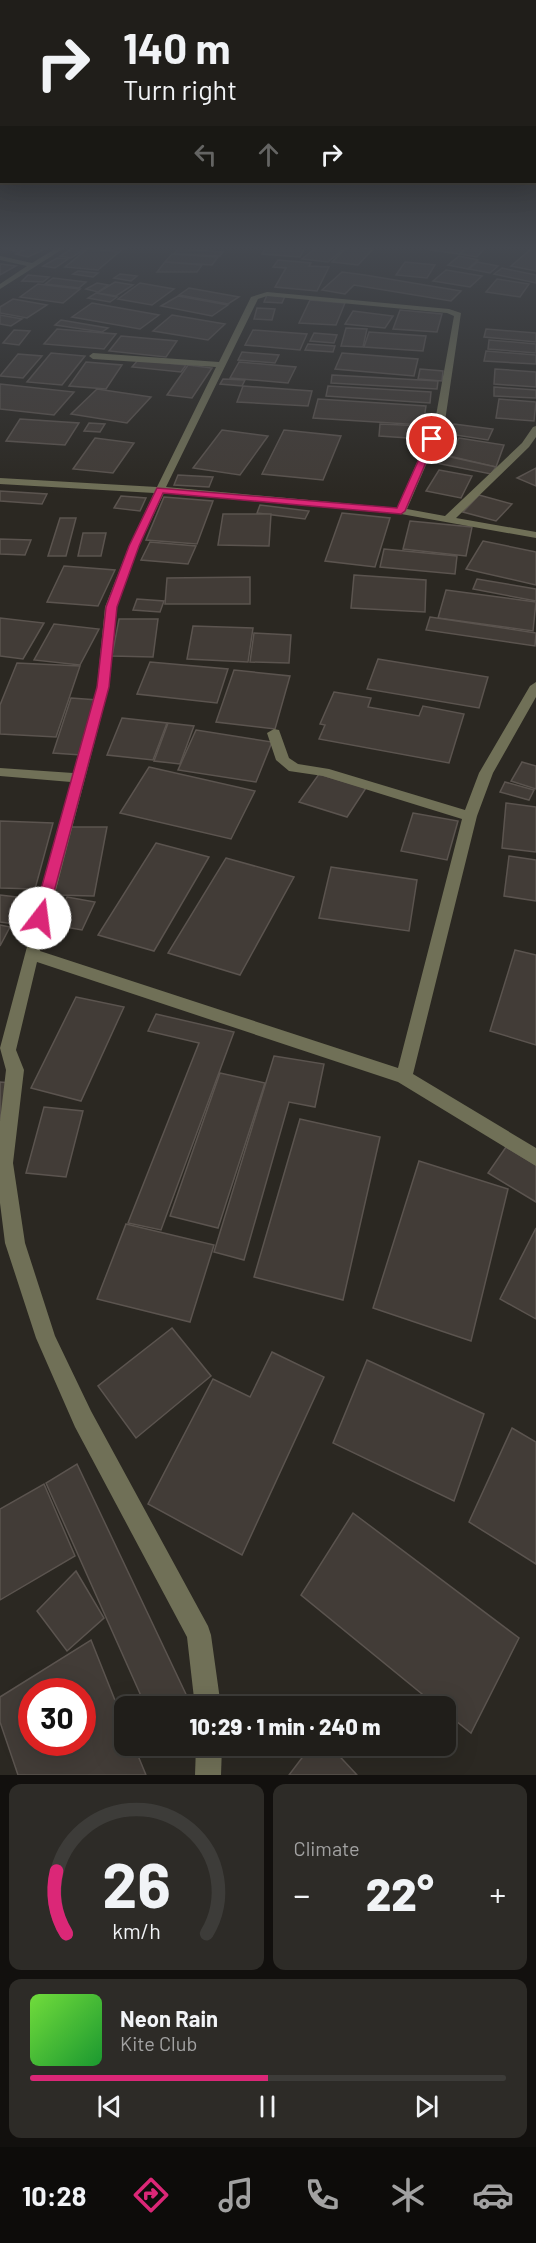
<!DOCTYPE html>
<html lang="en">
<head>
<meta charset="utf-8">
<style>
  :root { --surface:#201e1a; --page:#2d2b27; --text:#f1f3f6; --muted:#a2a2a2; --line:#3d3c39; --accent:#db2777 }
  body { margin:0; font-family:Barlow,sans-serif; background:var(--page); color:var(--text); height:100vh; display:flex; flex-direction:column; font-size:22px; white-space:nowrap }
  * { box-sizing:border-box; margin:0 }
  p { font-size:20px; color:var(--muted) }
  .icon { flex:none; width:33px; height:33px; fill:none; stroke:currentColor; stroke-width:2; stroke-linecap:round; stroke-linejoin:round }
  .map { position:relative; height:1775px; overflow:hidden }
  .details { display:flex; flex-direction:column; gap:9px; padding:9px; background:#12100e; flex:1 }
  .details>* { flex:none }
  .banner { position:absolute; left:0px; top:0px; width:537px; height:183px; box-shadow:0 6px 24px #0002,0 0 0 2px var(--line); background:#201e1a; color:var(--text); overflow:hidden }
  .speed { position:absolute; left:18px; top:1678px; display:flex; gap:12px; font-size:30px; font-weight:700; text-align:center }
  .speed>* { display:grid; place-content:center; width:78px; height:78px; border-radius:50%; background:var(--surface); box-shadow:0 6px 24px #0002,0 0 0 2px var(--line); line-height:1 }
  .speed .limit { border:9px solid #d22; background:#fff; color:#111 }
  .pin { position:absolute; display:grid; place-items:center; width:51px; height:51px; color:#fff; margin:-26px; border:3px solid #fff; border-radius:50%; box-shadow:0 2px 6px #0007 }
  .me { position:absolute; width:66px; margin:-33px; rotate:15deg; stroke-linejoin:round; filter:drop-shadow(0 0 4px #0008) }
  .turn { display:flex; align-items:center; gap:21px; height:126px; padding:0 24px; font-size:27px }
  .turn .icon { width:78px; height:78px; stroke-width:2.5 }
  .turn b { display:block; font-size:42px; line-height:51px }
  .lanes { display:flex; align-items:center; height:57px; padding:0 24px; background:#0003; justify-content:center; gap:30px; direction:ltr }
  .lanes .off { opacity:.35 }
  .big { font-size:45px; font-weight:800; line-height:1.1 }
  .details .tile { flex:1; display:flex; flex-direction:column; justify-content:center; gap:9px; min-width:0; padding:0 21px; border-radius:12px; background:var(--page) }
  .details .dial { align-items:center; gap:0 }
  .dial svg { height:156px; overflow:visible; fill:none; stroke:var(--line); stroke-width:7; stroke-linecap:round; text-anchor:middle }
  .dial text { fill:var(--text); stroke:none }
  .song { display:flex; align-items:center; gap:18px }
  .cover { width:72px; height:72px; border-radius:9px; background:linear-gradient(135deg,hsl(100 70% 55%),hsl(130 70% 35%)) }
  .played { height:6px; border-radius:3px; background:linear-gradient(90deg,var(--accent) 50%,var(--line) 50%) }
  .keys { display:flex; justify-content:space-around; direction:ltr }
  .heat { display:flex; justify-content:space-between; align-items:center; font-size:33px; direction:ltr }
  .details .tiles { flex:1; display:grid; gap:9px; grid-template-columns:1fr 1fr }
  .tile:last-child { grid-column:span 2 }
  .trip { position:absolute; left:114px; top:1696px; width:342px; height:60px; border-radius:12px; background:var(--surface); box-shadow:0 6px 24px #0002,0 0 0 2px var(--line); font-weight:800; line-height:60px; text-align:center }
  .tab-bar { display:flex; height:96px; justify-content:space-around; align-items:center; background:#0d0c0a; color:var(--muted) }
  .tab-bar .icon { width:42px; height:42px }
  .tab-bar .active { color:var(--accent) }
  .tab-bar b { font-size:27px; color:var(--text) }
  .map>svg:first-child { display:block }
  .building { fill:#423c37; stroke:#5b544f; stroke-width:1.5; fill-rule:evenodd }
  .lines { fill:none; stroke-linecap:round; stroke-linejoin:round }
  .minor { fill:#707057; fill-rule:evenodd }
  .route { fill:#db2777; stroke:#8e194d; stroke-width:1.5 }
</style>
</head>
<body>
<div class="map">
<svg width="536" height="1775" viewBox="0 0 536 1775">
  <rect width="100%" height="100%" fill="#2b2822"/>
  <!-- building -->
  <g class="building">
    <polygon points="0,247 31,247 18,252"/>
    <polygon points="31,247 49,247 28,257 16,254"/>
    <polygon points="75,247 88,247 71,258 60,256"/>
    <polygon points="94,247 112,247 124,248 119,252 91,249"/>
    <polygon points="266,247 305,247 300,257 262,254"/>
    <polygon points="317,247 346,247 328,262 302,259"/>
    <polygon points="347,247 356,247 373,249 358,265 332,262"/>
    <polygon points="433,247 466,247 459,254 430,250"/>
    <polygon points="467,247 486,247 477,257 460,254"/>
    <polygon points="87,249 91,249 119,252 98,270 65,267"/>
    <polygon points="178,249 223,252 220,256 174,254"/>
    <polygon points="531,249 536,250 536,271 511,266"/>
    <polygon points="172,254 218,257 212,265 165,262"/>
    <polygon points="459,256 478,260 468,269 448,265"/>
    <polygon points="57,258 68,259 55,268 43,266"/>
    <polygon points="278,260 311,263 309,266 329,267 317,291 275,287 286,268 273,267"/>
    <polygon points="165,262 202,265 197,272 157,272"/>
    <polygon points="405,262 435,265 427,278 396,275"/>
    <polygon points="477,262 498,266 490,273 469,269"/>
    <polygon points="0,264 1,264 16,266 0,275"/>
    <polygon points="502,268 536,275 536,283 494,274"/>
    <polygon points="446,270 482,276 470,287 433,281"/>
    <polygon points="78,271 98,273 93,277 73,274"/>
    <polygon points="342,272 365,275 461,291 451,301 354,285 345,294 322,290"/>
    <polygon points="120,274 137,276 131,281 114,278"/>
    <polygon points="28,275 49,277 43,282 22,281"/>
    <polygon points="53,278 86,282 79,288 45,284"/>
    <polygon points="497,279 529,284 520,297 486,292"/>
    <polygon points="115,282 133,285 116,296 97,293"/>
    <polygon points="97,283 108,285 98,292 86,289"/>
    <polygon points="140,283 174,289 152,305 118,299"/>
    <polygon points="38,284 80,289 63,303 20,297"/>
    <polygon points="189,288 239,297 228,304 179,295"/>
    <polygon points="96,293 117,297 110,302 88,298"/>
    <polygon points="267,295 285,296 282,303 264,302"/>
    <polygon points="178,296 228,305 212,316 161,306"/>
    <polygon points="13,299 47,305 27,318 0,313 0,307"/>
    <polygon points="310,300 345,303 336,325 299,323"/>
    <polygon points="92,303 159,315 140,329 72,317"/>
    <polygon points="257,308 275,309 272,320 254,319"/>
    <polygon points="400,310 442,314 437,332 393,329"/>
    <polygon points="353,311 393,316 385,328 345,324"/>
    <polygon points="0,315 22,319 11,326 0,324"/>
    <polygon points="172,315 225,324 208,340 153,331"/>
    <polygon points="61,320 108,328 102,332 55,325"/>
    <polygon points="346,328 367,329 363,347 341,346"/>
    <polygon points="57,329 116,334 104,349 44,344"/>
    <polygon points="486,329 536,333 536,342 484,337"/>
    <polygon points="14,330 30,331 19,345 3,343"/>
    <polygon points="253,330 307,334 300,350 245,345"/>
    <polygon points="369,332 426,336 423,351 364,347"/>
    <polygon points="314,333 337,335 334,343 310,341"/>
    <polygon points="121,336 177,341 166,357 109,351"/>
    <polygon points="489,340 536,344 536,353 488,349"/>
    <polygon points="308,344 335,346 333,352 305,350"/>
    <polygon points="486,351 536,355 536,364 484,361"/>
    <polygon points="242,352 279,355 275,363 238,360"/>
    <polygon points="51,353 85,356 62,385 27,382"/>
    <polygon points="342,353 418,359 414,376 335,369"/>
    <polygon points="18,354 42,356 23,378 0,376"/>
    <polygon points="138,360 186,365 181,372 132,367"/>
    <polygon points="86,362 122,365 106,389 69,386"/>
    <polygon points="239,362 296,367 288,383 230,378"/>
    <polygon points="188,365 212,368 192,398 167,395"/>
    <polygon points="420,369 443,371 442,381 418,379"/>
    <polygon points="495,369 536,372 536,387 494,384"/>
    <polygon points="332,375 438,381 437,389 331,383"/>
    <polygon points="223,379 245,380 242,386 220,384"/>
    <polygon points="0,384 74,392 54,415 0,409"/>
    <polygon points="243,386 312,391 308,406 237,402"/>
    <polygon points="328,386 431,392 430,403 326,396"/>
    <polygon points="494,387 536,390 536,398 494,396"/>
    <polygon points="97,389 151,397 127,423 71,414"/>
    <polygon points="318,399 426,406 423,425 313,418"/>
    <polygon points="499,399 536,402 534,421 496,418"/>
    <polygon points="20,419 79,423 65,445 6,441"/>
    <polygon points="89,423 105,424 100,432 84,431"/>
    <polygon points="380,424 424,426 423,439 379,436"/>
    <polygon points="454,424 493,429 488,440 449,434"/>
    <polygon points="222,430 268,436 240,475 193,468"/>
    <polygon points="284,430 341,436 323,480 262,474"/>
    <polygon points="95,438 134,443 113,473 73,469"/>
    <polygon points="459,438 504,445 496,467 449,456"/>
    <polygon points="437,454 496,467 491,474 431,462"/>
    <polygon points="536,468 536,486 517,478"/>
    <polygon points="439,470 472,476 461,498 426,491"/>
    <polygon points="178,475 213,477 209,487 174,485"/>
    <polygon points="0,491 47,494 42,504 0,501"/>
    <polygon points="479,495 512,504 496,521 463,512"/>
    <polygon points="121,496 146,498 140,511 114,508"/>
    <polygon points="164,497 213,501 197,544 146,540"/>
    <polygon points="260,505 309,511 305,519 257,513"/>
    <polygon points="342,513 390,518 375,567 325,561"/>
    <polygon points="223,514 271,514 269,546 218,545"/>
    <polygon points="60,518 76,518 66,556 48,556"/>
    <polygon points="410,521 472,527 466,556 403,549"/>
    <polygon points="83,533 106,533 101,556 78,556"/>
    <polygon points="0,539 31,540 25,555 0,554"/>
    <polygon points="483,541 536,552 536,585 466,569"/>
    <polygon points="150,542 196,546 188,564 141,560"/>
    <polygon points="384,549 457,556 455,574 380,567"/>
    <polygon points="64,566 115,570 98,606 47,602"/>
    <polygon points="354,575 426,580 425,612 351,608"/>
    <polygon points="250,577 250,604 165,604 167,578"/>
    <polygon points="477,579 536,589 536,601 473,589"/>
    <polygon points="446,590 536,602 533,631 438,618"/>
    <polygon points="137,599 164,601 160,612 133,610"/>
    <polygon points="430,617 536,633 535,646 426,630"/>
    <polygon points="0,618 44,623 23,659 0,656"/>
    <polygon points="119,619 158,619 153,657 112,656"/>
    <polygon points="54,624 99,629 80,665 34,660"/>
    <polygon points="193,626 253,628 248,662 187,659"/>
    <polygon points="254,633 291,635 289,663 250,662"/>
    <polygon points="378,659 488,677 479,708 367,689"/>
    <polygon points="150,662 228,669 217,703 137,694"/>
    <polygon points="17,663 80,666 56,737 0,734 0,705"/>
    <polygon points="234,670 290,676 275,729 216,722"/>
    <polygon points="334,692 371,698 368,707 419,716 423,706 464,714 449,763 319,739 325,725 320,724"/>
    <polygon points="71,698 98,700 81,755 53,753"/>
    <polygon points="122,718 167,723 153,760 107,755"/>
    <polygon points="168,723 194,726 180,764 154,761"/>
    <polygon points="196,730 272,742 256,782 178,770"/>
    <polygon points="522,762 536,766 536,789 511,781"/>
    <polygon points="149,767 255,791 231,839 120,813"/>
    <polygon points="319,774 366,788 347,817 299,802"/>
    <polygon points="505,782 534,790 529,800 500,792"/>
    <polygon points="506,803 536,807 536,852 502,848"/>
    <polygon points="413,813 458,821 447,860 401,851"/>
    <polygon points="0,821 53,823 35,889 0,888"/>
    <polygon points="70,827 107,827 94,896 54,895"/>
    <polygon points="156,843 209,857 154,951 98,935"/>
    <polygon points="509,856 536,860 536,901 504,896"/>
    <polygon points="226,858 294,877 240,975 168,953"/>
    <polygon points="331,867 417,880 409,931 319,918"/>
    <polygon points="0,895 33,899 23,925 0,922"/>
    <polygon points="67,897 95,902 82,930 53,925"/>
    <polygon points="0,925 10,927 0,946"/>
    <polygon points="515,950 536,955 536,1045 490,1031"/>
    <polygon points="76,997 124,1007 81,1101 31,1088"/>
    <polygon points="156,1014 234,1032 161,1230 128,1223 199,1043 148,1031"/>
    <polygon points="274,1056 324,1064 315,1107 289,1102 244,1260 214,1252"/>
    <polygon points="220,1073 265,1083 218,1228 170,1216"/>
    <polygon points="0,1082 11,1083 0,1120"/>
    <polygon points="44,1107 83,1111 66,1177 26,1173"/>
    <polygon points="300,1119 380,1137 343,1300 254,1277"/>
    <polygon points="506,1147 536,1165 536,1202 488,1173"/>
    <polygon points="419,1161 508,1189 471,1341 373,1308"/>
    <polygon points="126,1224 214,1245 190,1322 97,1299"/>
    <polygon points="536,1228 536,1319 500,1299"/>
    <polygon points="172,1328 211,1376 136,1438 98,1386"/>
    <polygon points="272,1352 324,1377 242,1555 148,1504 213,1379 250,1397"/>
    <polygon points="367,1360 484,1414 454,1501 333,1443"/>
    <polygon points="512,1428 536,1442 536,1564 469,1522"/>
    <polygon points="77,1464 192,1707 146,1707 46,1483"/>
    <polygon points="44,1484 75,1556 0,1600 0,1509"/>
    <polygon points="353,1513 519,1638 471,1733 446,1713 446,1707 438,1707 301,1595"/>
    <polygon points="76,1571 104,1618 67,1651 37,1611"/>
    <path d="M91 1640 124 1723V1746H134L146 1775H18L0 1722V1697ZM32 1692H82V1743H32Z"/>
    <polygon points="311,1746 330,1746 357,1775 289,1775"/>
  </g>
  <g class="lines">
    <!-- minor -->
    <g class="minor">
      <polygon points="58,247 66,247 0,289 0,284 27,266 0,260 0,256 32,263"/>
      <path d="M267 292 449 309 461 313 445 421 407 509 445 516 522 443 533 427 536 426V437L529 447 456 518 536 532V538L401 514 164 493 139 546 117 607 109 687 40 951 398 1068 462 819 323 776 289 771 276 760 267 733 274 729 279 730 289 758 298 764 329 769 465 810 479 773 530 686 536 682V697L493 773 477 816 413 1074 536 1148V1166L398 1082 37 962 16 1050 24 1070 13 1163 25 1243 55 1336 91 1411 208 1626 211 1635 221 1707H195L187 1637 75 1427 36 1338 5 1243 0 1203V1121L6 1070 0 1048 71 782 0 776V768L73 773 97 687 105 607 129 546 154 493 0 484V478L157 487 216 367 93 359 89 356 93 353 219 362 251 297ZM267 296 447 313 454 316 435 421 397 508 166 487 258 299Z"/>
      <polygon points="196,1746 222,1746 221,1775 195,1775"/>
    </g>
  </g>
  <!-- sky -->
  <linearGradient id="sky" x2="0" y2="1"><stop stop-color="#181613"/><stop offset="0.5" stop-color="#44484f"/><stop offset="1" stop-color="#44484f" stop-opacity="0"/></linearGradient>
  <rect width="536" height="495" fill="url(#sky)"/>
  <!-- route -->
  <polygon class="route" points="432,437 436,439 405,511 401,514 163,493 139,546 117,607 109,687 47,918 40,923 35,921 33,918 97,687 106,607 129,546 157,488 397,508 428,439"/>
</svg>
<div class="speed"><div class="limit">30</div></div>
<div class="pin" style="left:432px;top:439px;background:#d93025"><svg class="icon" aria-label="arrive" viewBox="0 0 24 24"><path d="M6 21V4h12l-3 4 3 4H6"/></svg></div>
<svg class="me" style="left:40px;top:918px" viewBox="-20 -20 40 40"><circle r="19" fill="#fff"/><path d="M0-13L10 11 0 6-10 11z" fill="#db2777"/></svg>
<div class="trip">10:29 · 1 min · 240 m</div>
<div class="banner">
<div class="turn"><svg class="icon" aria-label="right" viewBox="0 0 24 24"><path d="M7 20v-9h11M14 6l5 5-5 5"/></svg><div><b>140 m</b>Turn right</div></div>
<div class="lanes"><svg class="icon off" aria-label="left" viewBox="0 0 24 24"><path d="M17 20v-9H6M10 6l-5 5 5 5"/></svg><svg class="icon off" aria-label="ahead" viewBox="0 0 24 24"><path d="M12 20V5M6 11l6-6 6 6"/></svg><svg class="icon" aria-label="right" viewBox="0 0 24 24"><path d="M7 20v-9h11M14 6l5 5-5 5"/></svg></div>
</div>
</div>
<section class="details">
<div class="tiles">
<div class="tile dial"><svg viewBox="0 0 100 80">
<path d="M14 69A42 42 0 1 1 86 69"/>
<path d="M14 69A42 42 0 0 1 9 37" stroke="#db2777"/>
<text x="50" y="56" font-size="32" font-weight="700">26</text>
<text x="50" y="72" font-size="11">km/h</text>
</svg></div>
<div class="tile"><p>Climate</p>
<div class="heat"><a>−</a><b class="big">22°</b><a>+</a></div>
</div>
<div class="tile">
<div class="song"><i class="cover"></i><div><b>Neon Rain</b><p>Kite Club</p></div></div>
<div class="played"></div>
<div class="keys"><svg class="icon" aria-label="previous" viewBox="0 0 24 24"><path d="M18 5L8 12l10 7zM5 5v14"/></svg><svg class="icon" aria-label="pause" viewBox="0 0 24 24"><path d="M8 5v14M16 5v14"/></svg><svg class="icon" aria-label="next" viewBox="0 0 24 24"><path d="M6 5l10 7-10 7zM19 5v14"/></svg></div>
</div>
</div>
</section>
<nav class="tab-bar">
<b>10:28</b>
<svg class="icon active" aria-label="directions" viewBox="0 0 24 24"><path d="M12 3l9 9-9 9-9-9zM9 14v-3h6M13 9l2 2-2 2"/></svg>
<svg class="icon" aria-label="music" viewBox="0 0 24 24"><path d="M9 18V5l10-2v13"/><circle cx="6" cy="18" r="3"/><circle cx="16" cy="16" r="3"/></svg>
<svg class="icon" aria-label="phone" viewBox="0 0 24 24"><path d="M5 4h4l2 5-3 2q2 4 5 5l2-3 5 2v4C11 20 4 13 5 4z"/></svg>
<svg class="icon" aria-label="climate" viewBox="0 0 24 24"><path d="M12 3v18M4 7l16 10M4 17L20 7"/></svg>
<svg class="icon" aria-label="car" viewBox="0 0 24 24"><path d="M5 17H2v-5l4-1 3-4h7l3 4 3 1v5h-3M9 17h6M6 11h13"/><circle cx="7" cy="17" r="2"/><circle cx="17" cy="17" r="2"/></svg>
</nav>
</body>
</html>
